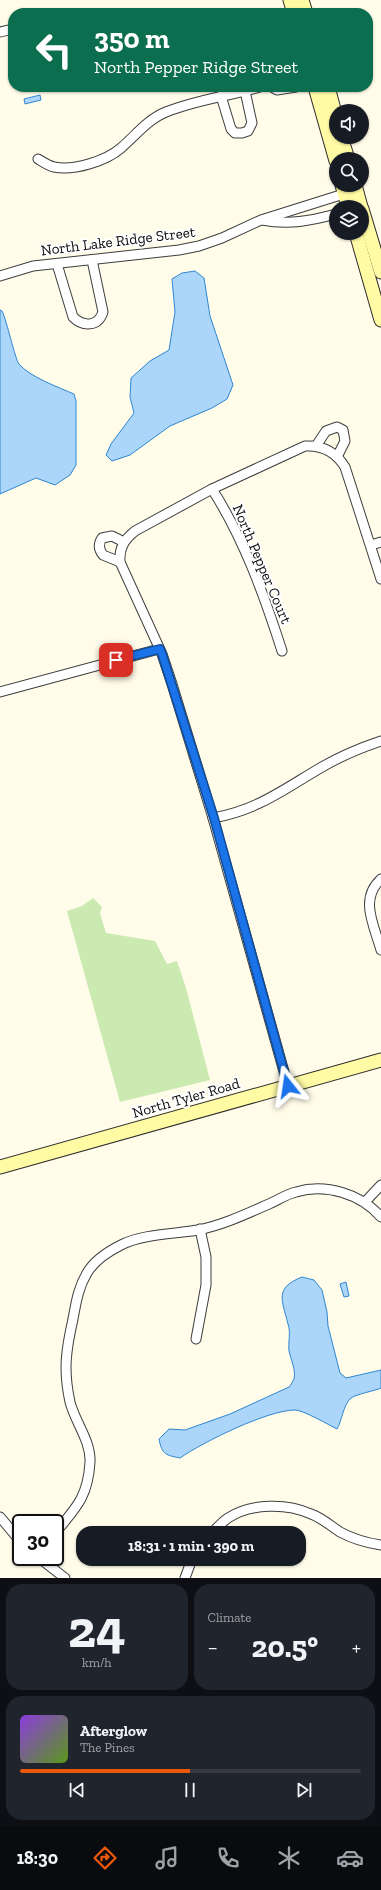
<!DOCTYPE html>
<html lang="en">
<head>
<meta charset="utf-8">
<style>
  :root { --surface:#171b24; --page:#20242c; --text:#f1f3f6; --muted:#9ea1a6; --line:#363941; --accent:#ea580c }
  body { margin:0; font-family:"Zilla Slab",serif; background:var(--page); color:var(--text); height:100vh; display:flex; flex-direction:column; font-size:15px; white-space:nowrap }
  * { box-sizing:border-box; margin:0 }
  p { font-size:13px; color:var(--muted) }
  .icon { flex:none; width:22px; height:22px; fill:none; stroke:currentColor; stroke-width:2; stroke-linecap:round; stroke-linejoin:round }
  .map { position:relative; height:1578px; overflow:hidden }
  .sheet { display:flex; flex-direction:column; gap:6px; padding:6px; background:#0d0f14; flex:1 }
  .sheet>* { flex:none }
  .banner { position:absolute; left:8px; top:8px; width:365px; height:84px; border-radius:16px; box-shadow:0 1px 3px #0004; background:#0b6e4f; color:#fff; overflow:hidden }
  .tools { position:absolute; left:329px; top:104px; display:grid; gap:8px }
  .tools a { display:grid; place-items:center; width:40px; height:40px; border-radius:50%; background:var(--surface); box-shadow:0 1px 3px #0004; font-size:20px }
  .speed { position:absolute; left:12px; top:1514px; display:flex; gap:8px; font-size:20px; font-weight:700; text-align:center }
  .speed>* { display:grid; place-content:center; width:52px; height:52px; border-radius:50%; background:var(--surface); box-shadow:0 1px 3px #0004; line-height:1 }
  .speed .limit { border:2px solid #111; border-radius:6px; background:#fff; color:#111 }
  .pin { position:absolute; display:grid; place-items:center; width:34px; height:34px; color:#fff; margin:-17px; border-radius:8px; box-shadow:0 2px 6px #0006 }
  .me { position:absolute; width:44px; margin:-22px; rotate:345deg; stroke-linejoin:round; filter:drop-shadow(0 0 3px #0008) }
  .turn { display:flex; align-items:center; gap:14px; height:84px; padding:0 20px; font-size:18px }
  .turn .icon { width:52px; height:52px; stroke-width:2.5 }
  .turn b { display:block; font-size:28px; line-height:34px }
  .big { font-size:30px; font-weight:800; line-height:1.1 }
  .sheet .widget { flex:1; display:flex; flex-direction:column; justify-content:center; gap:6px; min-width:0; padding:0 14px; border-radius:16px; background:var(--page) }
  .sheet .dial { align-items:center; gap:0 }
  .dial b { font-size:52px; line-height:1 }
  .song { display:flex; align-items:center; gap:12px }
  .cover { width:48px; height:48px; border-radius:6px; background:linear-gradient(135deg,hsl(270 70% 55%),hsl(90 70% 35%)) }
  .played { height:4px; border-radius:2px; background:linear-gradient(90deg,var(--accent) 50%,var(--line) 50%) }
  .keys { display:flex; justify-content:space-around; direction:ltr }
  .heat { display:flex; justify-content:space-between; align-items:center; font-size:22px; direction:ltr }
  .sheet .tiles { flex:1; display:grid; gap:6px; grid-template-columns:1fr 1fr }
  .widget:last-child { grid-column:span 2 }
  .trip { position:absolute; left:76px; top:1526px; width:230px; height:40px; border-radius:16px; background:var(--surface); box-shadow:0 1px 3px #0004; font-weight:800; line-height:40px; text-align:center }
  .dock { display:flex; height:64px; justify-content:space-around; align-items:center; background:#090b0e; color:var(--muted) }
  .dock .icon { width:28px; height:28px }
  .dock .on { color:var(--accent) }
  .dock b { font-size:18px; color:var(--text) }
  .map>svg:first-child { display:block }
  .green { fill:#cbeab1 }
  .water { fill:#abd6f9; stroke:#2e86d3 }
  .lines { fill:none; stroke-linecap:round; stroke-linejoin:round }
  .minor-casing { stroke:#3e3e3e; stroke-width:11 }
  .secondary-casing { stroke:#2d2d2d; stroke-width:15 }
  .minor { stroke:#fff; stroke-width:9 }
  .secondary { stroke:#fffba4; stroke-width:13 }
  .route-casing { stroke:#114b97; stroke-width:10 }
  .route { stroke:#1a73e8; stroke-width:7 }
  .labels { text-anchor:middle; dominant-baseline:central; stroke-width:4; stroke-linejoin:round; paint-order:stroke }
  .street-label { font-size:15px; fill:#0b0b0b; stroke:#fff }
</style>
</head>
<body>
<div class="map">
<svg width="381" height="1578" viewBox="0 0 381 1578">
  <rect width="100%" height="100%" fill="#fffce9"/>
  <!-- green -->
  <polygon class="green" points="93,898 102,907 100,913 106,933 155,941 167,964 177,961 186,988 210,1080 120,1102 67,911 82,906"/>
  <!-- water -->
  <g class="water">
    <polygon points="40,95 41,100 25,104 24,99"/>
    <polygon points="195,271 204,278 210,316 233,385 227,399 212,408 170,426 130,455 112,461 106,455 111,444 134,413 130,397 131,378 150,361 169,350 175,312 172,279 182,273"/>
    <path d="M0 310 2 311C7 321 15 359 19 364 30 377 58 387 74 394L76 401V465L70 475 55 485 36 478 0 494Z"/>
    <path d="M302 1277 314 1280 322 1290 327 1312 328 1326 340 1373 346 1378 381 1370V1388C374 1391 357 1394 351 1398 343 1405 342 1421 337 1429 329 1425 303 1410 295 1410 268 1410 203 1442 180 1458 166 1455 162 1455 159 1439L169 1429 185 1430 230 1414 289 1387C291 1385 293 1381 294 1379 296 1370 291 1360 289 1351 288 1343 291 1332 288 1324 282 1300 274 1288 302 1277Z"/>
    <polygon points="346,1282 349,1296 344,1297 340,1284"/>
  </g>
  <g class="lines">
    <!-- minor casing -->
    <g class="minor-casing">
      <g id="minor">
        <polyline points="0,32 13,29"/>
        <polyline points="272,87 277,90 296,87"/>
        <polyline points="221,96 231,129 235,133 242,133 248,131 252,123 245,91"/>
        <path d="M38 159C43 162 49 166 54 167 74 171 106 161 121 148 135 136 148 119 166 112 196 100 229 96 260 87"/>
        <path d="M262 220C289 225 310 221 336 214"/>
        <path d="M57 264 73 317C83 327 98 327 103 312L92 260"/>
        <polyline points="0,276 33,266 179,250 199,246 222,238 261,220 350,192"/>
        <polyline points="316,446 326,431 337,427 343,430 345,441 337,457"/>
        <path d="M212 489C244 539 264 595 282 651"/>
        <polyline points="371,545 381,542"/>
        <path d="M120 562 103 555C99 550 98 544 102 538L112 536 124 542"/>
        <polyline points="0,692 159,649"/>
        <path d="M213 818C258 810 284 789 322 767 341 756 360 748 381 741"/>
        <path d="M381 879C359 899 374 925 381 950"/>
        <path d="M288 1086 213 818 172 684 162 654 120 562C119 548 124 540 135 531L212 489 305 446C323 445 336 452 345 467L381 579"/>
        <polyline points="365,1202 381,1185"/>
        <polyline points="196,1339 206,1285 206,1257 200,1229"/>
        <polyline points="0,1517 21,1542"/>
        <path d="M55 1533C76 1508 88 1497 90 1462 91 1441 75 1422 70 1402 63 1370 66 1350 73 1319 76 1303 78 1288 87 1273 94 1261 109 1251 121 1245 142 1234 175 1234 198 1230 223 1225 246 1214 269 1204 278 1200 287 1194 296 1192 326 1183 361 1194 381 1217"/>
        <path d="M212 1533C217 1528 222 1522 228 1518 251 1503 287 1503 311 1514 322 1518 331 1526 340 1532 353 1539 367 1543 381 1545"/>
        <polyline points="38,1557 65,1578"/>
        <polyline points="185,1578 192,1559"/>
      </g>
    </g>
    <!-- secondary casing -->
    <g class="secondary-casing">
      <g id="secondary">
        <polyline points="290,0 294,13"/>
        <polyline points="302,0 306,13"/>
        <polyline points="315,87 336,161"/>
        <polyline points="328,87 336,117"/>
        <polyline points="341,137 348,159"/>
        <polyline points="342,185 348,207"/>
        <polyline points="355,185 361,207"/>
        <polyline points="362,209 381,272"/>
        <polyline points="356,233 381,320"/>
        <polyline points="0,1167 381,1060"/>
      </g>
    </g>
    <!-- minor -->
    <use href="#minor" class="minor"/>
    <!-- secondary -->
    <use href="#secondary" class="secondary"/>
  </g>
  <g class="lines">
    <!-- route casing -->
    <g class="route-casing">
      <polyline id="route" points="116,660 160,649 162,654 214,818 288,1086"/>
    </g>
    <!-- route -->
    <use href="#route" class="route"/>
  </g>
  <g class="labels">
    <!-- street labels -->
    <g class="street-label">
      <text transform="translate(118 241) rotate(-7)">North Lake Ridge Street</text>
      <text transform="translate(262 564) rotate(67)">North Pepper Court</text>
      <text transform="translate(186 1098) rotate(-16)">North Tyler Road</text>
    </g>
  </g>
</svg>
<div class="tools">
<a><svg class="icon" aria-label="sound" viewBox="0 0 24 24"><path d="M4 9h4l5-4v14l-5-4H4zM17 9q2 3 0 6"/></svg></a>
<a><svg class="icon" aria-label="search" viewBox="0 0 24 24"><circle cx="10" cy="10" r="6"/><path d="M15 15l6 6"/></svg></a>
<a><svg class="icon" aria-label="layers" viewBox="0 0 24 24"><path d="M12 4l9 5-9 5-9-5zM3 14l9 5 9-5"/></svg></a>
</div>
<div class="speed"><div class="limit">30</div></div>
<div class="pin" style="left:116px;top:660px;background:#d93025"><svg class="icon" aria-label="arrive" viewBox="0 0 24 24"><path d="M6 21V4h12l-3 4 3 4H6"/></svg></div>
<svg class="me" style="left:288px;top:1086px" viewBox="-20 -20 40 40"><path d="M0-17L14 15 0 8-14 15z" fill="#1a73e8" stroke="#fff" stroke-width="4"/></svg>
<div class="trip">18:31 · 1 min · 390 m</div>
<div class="banner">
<div class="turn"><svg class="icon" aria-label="left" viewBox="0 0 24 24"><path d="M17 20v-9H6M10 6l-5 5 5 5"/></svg><div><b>350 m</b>North Pepper Ridge Street</div></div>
</div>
</div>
<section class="sheet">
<div class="tiles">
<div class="widget dial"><b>24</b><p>km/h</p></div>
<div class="widget"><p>Climate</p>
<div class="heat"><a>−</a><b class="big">20.5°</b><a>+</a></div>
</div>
<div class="widget">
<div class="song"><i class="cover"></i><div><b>Afterglow</b><p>The Pines</p></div></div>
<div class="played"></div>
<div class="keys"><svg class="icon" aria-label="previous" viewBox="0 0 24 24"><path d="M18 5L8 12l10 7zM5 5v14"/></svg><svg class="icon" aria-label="pause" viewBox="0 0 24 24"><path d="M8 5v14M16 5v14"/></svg><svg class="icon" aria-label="next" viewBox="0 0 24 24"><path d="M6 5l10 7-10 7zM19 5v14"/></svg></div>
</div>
</div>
</section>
<nav class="dock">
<b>18:30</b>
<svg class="icon on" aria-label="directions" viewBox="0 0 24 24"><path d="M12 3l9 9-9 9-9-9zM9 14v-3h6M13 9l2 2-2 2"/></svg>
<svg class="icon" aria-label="music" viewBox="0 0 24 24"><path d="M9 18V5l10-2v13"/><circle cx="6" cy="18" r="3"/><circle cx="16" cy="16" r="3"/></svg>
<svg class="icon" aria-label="phone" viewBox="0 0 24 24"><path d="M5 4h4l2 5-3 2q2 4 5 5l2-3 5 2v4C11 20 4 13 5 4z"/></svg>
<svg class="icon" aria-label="climate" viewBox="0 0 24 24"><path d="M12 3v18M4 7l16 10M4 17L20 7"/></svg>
<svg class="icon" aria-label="car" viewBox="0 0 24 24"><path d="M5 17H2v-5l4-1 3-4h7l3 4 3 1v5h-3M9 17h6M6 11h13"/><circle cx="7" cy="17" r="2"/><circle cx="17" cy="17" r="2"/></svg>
</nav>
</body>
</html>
